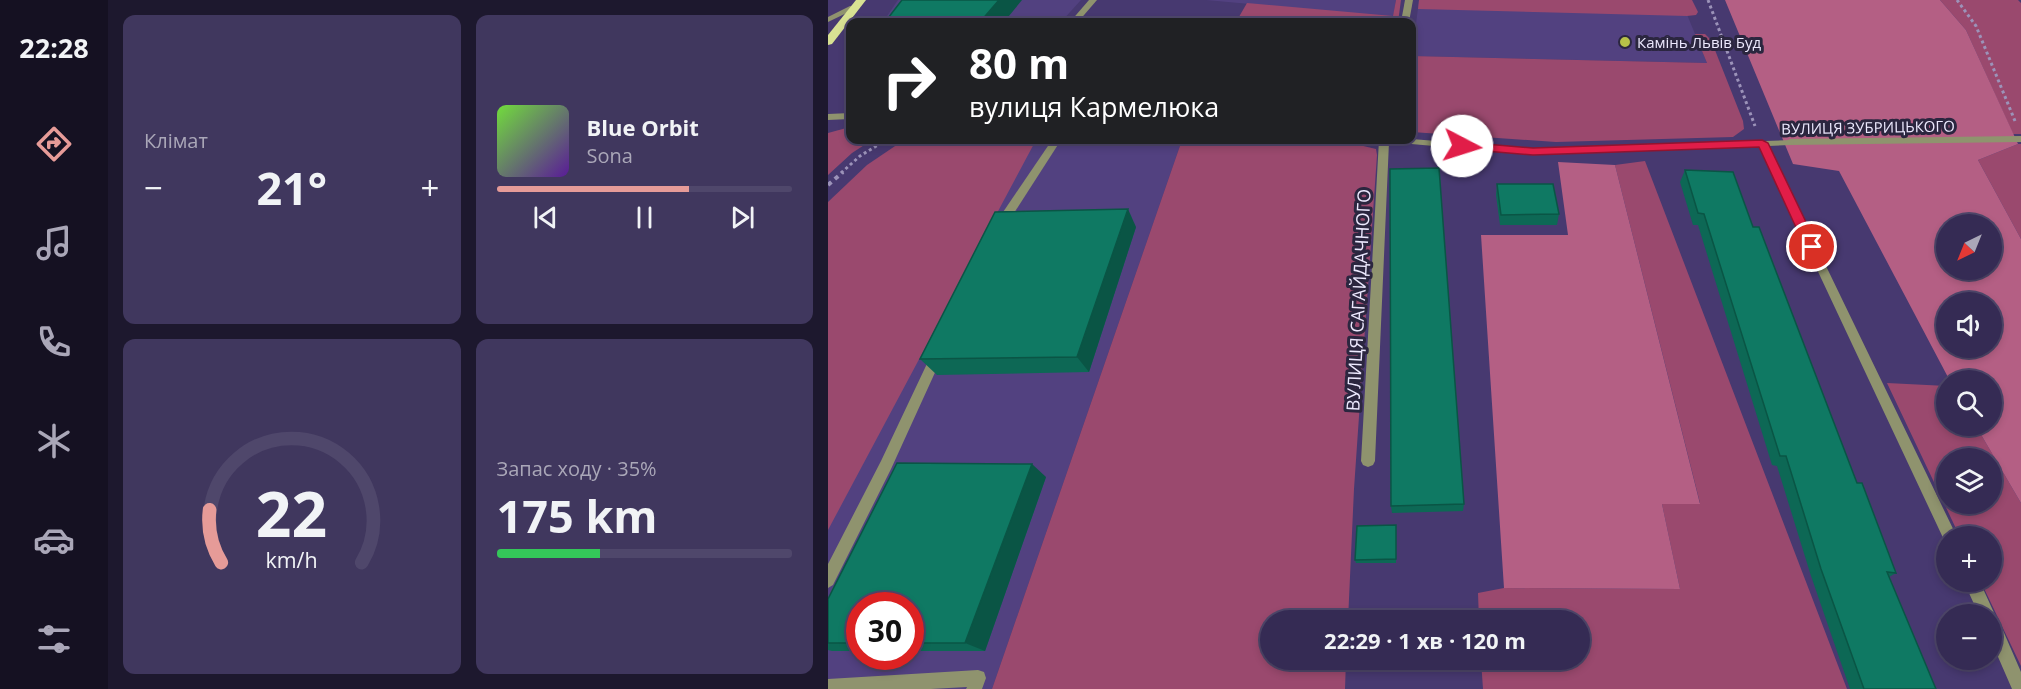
<!DOCTYPE html>
<html lang="uk">
<head>
<meta charset="utf-8">
<style>
  :root { --surface:#352b54; --page:#40375e; --text:#f1f3f6; --muted:#aaa7b8; --line:#4f476b; --accent:#e69b98 }
  body { margin:0; font-family:"Open Sans",sans-serif; background:var(--page); color:var(--text); height:100vh; display:flex; flex-direction:column; font-size:22px; white-space:nowrap }
  * { box-sizing:border-box; margin:0 }
  p { font-size:20px; color:var(--muted) }
  .icon { flex:none; width:33px; height:33px; fill:none; stroke:currentColor; stroke-width:2; stroke-linecap:round; stroke-linejoin:round }
  .map { position:relative; flex:1; overflow:hidden }
  .details { display:flex; flex-direction:column; gap:15px; padding:15px; background:#1d182e; width:720px }
  .details>* { flex:none }
  .guide { position:absolute; left:18px; top:18px; width:570px; height:126px; border-radius:12px; box-shadow:0 3px 9px #0003,0 0 0 2px var(--line); background:#202124; color:#fff; overflow:hidden }
  .needle { width:39px; rotate:223deg }
  .controls { position:absolute; left:1108px; top:214px; display:grid; gap:12px }
  .controls a { display:grid; place-items:center; width:66px; height:66px; border-radius:50%; background:var(--surface); box-shadow:0 3px 9px #0003,0 0 0 2px var(--line); font-size:30px }
  .speed { position:absolute; left:18px; top:592px; display:flex; gap:12px; font-size:30px; font-weight:700; text-align:center }
  .speed>* { display:grid; place-content:center; width:78px; height:78px; border-radius:50%; background:var(--surface); box-shadow:0 3px 9px #0003,0 0 0 2px var(--line); line-height:1 }
  .speed .limit { border:9px solid #d22; background:#fff; color:#111 }
  .pin { position:absolute; display:grid; place-items:center; width:51px; height:51px; color:#fff; margin:-26px; border:3px solid #fff; border-radius:50%; box-shadow:0 2px 6px #0007 }
  .me { position:absolute; width:66px; margin:-33px; rotate:95deg; stroke-linejoin:round; filter:drop-shadow(0 0 4px #0008) }
  .turn { display:flex; align-items:center; gap:21px; height:126px; padding:0 24px; font-size:27px }
  .turn .icon { width:78px; height:78px; stroke-width:2.5 }
  .turn b { display:block; font-size:42px; line-height:51px }
  .big { font-size:45px; font-weight:700; line-height:1.1 }
  .details .widget { flex:1; display:flex; flex-direction:column; justify-content:center; gap:9px; min-width:0; padding:0 21px; border-radius:12px; background:var(--page) }
  .details .dial { align-items:center; gap:0 }
  .dial svg { height:156px; overflow:visible; fill:none; stroke:var(--line); stroke-width:7; stroke-linecap:round; text-anchor:middle }
  .dial text { fill:var(--text); stroke:none }
  .song { display:flex; align-items:center; gap:18px }
  .cover { width:72px; height:72px; border-radius:9px; background:linear-gradient(135deg,hsl(100 70% 55%),hsl(270 70% 35%)) }
  .played { height:6px; border-radius:3px; background:linear-gradient(90deg,var(--accent) 65%,var(--line) 65%) }
  .keys { display:flex; justify-content:space-around; direction:ltr }
  .heat { display:flex; justify-content:space-between; align-items:center; font-size:33px; direction:ltr }
  .charge { height:9px; border-radius:4px; background:linear-gradient(90deg,#34c759 35%,var(--line) 0) }
  .details .tiles { flex:1; display:grid; gap:15px; grid-template-columns:repeat(2,1fr) }
  .trip { position:absolute; left:432px; top:610px; width:330px; height:60px; border-radius:30px; background:var(--surface); box-shadow:0 3px 9px #0003,0 0 0 2px var(--line); font-weight:700; line-height:60px; text-align:center }
  main { display:flex; flex:1; min-height:0 }
  .dock { display:flex; flex-direction:column; width:108px; justify-content:space-around; align-items:center; background:#151122; color:var(--muted) }
  .dock .icon { width:42px; height:42px }
  .dock .current { color:var(--accent) }
  .dock b { font-size:27px; color:var(--text) }
  .map>svg:first-child { display:block }
  .built { fill:#524180; fill-rule:evenodd }
  .green { fill:#9a496e; fill-rule:evenodd }
  .forest { fill:#b45f84; fill-rule:evenodd }
  .lines { fill:none; stroke-linecap:round; stroke-linejoin:round }
  .path-far1 { stroke:#9c93b9; stroke-width:3; stroke-dasharray:3 3; stroke-linecap:butt }
  .path { stroke:#9c93b9; stroke-width:4; stroke-dasharray:4.5 4.5; stroke-linecap:butt }
  .service { fill:#8f936e; fill-rule:evenodd }
  .pedestrian { fill:#8f936e; fill-rule:evenodd }
  .minor { fill:#8f936e; fill-rule:evenodd }
  .primary { fill:#d8e193; fill-rule:evenodd }
  .wall { fill:#0d6855 }
  .shaded-wall { fill:#0a5545 }
  .building { fill:#0f7963; stroke:#0a5545; stroke-width:1.5 }
  .route { fill:#e11d48; stroke:#92132f; stroke-width:1.5 }
  .poi-dot { fill:#b7c148; stroke:#2b263f; stroke-width:2 }
  .labels { text-anchor:middle; dominant-baseline:central; stroke-width:6; stroke-linejoin:round; paint-order:stroke }
  .far-poi-label { font-size:15px; fill:#ede9fe; stroke:#2b263f; text-anchor:start }
  .far-street-label { font-size:15px; fill:#ede9fe; stroke:#2b263f }
  .street-label { font-size:18px; fill:#ede9fe; stroke:#2b263f }
</style>
</head>
<body>
<main>
<nav class="dock">
<b>22:28</b>
<svg class="icon current" aria-label="directions" viewBox="0 0 24 24"><path d="M12 3l9 9-9 9-9-9zM9 14v-3h6M13 9l2 2-2 2"/></svg>
<svg class="icon" aria-label="music" viewBox="0 0 24 24"><path d="M9 18V5l10-2v13"/><circle cx="6" cy="18" r="3"/><circle cx="16" cy="16" r="3"/></svg>
<svg class="icon" aria-label="phone" viewBox="0 0 24 24"><path d="M5 4h4l2 5-3 2q2 4 5 5l2-3 5 2v4C11 20 4 13 5 4z"/></svg>
<svg class="icon" aria-label="climate" viewBox="0 0 24 24"><path d="M12 3v18M4 7l16 10M4 17L20 7"/></svg>
<svg class="icon" aria-label="car" viewBox="0 0 24 24"><path d="M5 17H2v-5l4-1 3-4h7l3 4 3 1v5h-3M9 17h6M6 11h13"/><circle cx="7" cy="17" r="2"/><circle cx="17" cy="17" r="2"/></svg>
<svg class="icon" aria-label="filters" viewBox="0 0 24 24"><path d="M4 7h16M4 17h16"/><circle cx="9" cy="7" r="2"/><circle cx="15" cy="17" r="2"/></svg>
</nav>
<section class="details">
<div class="tiles">
<div class="widget"><p>Клімат</p>
<div class="heat"><a>−</a><b class="big">21°</b><a>+</a></div>
</div>
<div class="widget">
<div class="song"><i class="cover"></i><div><b>Blue Orbit</b><p>Sona</p></div></div>
<div class="played"></div>
<div class="keys"><svg class="icon" aria-label="previous" viewBox="0 0 24 24"><path d="M18 5L8 12l10 7zM5 5v14"/></svg><svg class="icon" aria-label="pause" viewBox="0 0 24 24"><path d="M8 5v14M16 5v14"/></svg><svg class="icon" aria-label="next" viewBox="0 0 24 24"><path d="M6 5l10 7-10 7zM19 5v14"/></svg></div>
</div>
<div class="widget dial"><svg viewBox="0 0 100 80">
<path d="M14 69A42 42 0 1 1 86 69"/>
<path d="M14 69A42 42 0 0 1 8 42" stroke="#e69b98"/>
<text x="50" y="56" font-size="32" font-weight="700">22</text>
<text x="50" y="72" font-size="11">km/h</text>
</svg></div>
<div class="widget"><p>Запас ходу · 35%</p><b class="big">175 km</b><div class="charge"></div></div>
</div>
</section>
<div class="map">
<svg width="1193" height="689" viewBox="0 0 1193 689">
  <rect width="100%" height="100%" fill="#473970"/>
  <!-- built -->
  <g class="built">
    <polygon points="70,0 253,0 233,22 55,22"/>
    <polygon points="378,0 568,0 565,17"/>
    <polygon points="591,0 853,0 879,63 584,56"/>
    <path d="M112 140H354L164 689H0V219ZM32 606H82V657H32Z"/>
  </g>
  <!-- green -->
  <g class="green">
    <polygon points="568,0 573,0 570,22 408,22 419,3 565,16"/>
    <polygon points="591,0 864,0 870,12 868,15 859,16 590,9"/>
    <polygon points="1112,0 1190,0 1193,3 1193,134 1185,134 1138,30"/>
    <polygon points="867,34 877,34 883,40 915,121 916,129 905,137 728,142 584,132 584,56 879,63"/>
    <polygon points="22,127 22,140 44,140 24,153 0,175 0,133"/>
    <polygon points="76,140 208,140 0,530 0,202 39,165"/>
    <polygon points="354,140 510,140 548,149 549,155 526,489 520,621 442,621 442,660 518,660 517,689 164,689"/>
    <polygon points="1190,144 1193,144 1193,239 1150,160"/>
    <polygon points="817,161 1019,689 655,689 653,660 752,660 752,621 651,621 650,593 676,588 852,589 834,504 872,503 787,165"/>
    <path d="M1059 383 1119 386V426H1148L1193 503V666L1153 582H1164V537H1132ZM1119 459H1164V504H1119Z"/>
  </g>
  <!-- forest -->
  <g class="forest">
    <path d="M897 0H1112L1138 30 1190 144 1150 160 1193 239V503L1148 426H1164V381H1122L1011 171 965 164ZM1119 225H1164V270H1119ZM1119 303H1164V348H1119Z"/>
    <polygon points="730,162 787,165 872,504 834,504 852,589 676,588 653,235 740,235"/>
  </g>
  <g class="lines">
    <!-- path-far1 -->
    <g class="path-far1">
      <polyline points="880,0 927,126"/>
      <polyline points="1129,0 1148,26 1187,121"/>
      <polyline points="13,173 32,156 58,140"/>
    </g>
    <!-- path -->
    <polyline class="path" points="0,185 15,172"/>
    <!-- service -->
    <g class="service">
      <polygon points="261,0 269,0 250,22 242,22"/>
      <polygon points="22,6 29,8 0,22 0,17"/>
      <polygon points="224,140 233,140 177,227 169,227 168,224 169,221"/>
      <polygon points="109,350 113,351 115,355 63,469 5,585 0,588 0,564 53,461 105,351"/>
      <polygon points="150,670 156,672 158,678 154,689 138,689 139,687 103,689 0,689 0,679"/>
    </g>
    <!-- pedestrian -->
    <polygon class="pedestrian" points="1193,136 1193,142 962,145 957,142 962,139"/>
    <!-- minor -->
    <g class="minor">
      <polygon points="577,0 585,0 581,22 573,22"/>
      <polygon points="22,113 22,119 0,120 0,114"/>
      <polygon points="584,139 705,149 965,140 967,142 962,145 940,146 1129,537 1119,537 1119,543 1117,542 931,146 705,155 561,142 547,461 545,465 540,467 535,465 533,461 551,140"/>
      <polygon points="1136,582 1152,582 1167,615 1166,618 1170,619 1193,672 1193,689 1184,689 1164,643 1164,615 1151,615"/>
    </g>
    <!-- primary -->
    <polygon class="primary" points="28,0 38,0 4,44 0,45 0,35"/>
  </g>
  <!-- wall -->
  <g class="wall">
    <polygon points="857,170 925,227 1029,483 1068,573 1061,577 1108,689 1022,689 983,576 949,466 944,465 870,225 865,225 852,182"/>
    <polygon points="669,184 731,214 729,225 672,225 668,195"/>
    <polygon points="308,227 261,372 109,375 92,359"/>
    <polygon points="218,477 157,651 82,651 82,606 32,606 32,651 4,651 0,650 0,599"/>
    <polygon points="636,504 635,511 564,513 563,506"/>
    <polygon points="568,529 568,563 528,563 527,560"/>
  </g>
  <!-- shaded-wall -->
  <g class="shaded-wall">
    <polygon points="171,0 194,0 176,22 152,22"/>
    <polygon points="300,209 308,227 261,372 249,357"/>
    <polygon points="204,464 218,477 157,651 137,643"/>
  </g>
  <!-- building -->
  <g class="building">
    <polygon points="74,0 171,0 152,22 57,22"/>
    <polygon points="611,168 636,504 563,506 562,169"/>
    <polygon points="857,170 905,172 925,227 931,227 1029,483 1034,483 1068,573 1059,572 1108,689 1036,689 993,569 958,456 952,456 876,214 870,213"/>
    <polygon points="669,184 725,184 731,214 673,215"/>
    <polygon points="300,209 249,357 92,359 167,212"/>
    <polygon points="69,463 204,464 137,643 82,643 82,606 32,606 32,643 0,643 0,599"/>
    <polygon points="568,525 568,559 527,560 529,526"/>
  </g>
  <!-- route -->
  <polygon class="route" points="934,140 940,143 990,247 988,250 984,251 977,247 931,147 705,155 634,149 629,146 634,142 705,148"/>
  <!-- markers -->
  <circle class="poi-dot" cx="797" cy="42" r="6"/>
  <g class="labels">
    <!-- far-poi labels -->
    <g class="far-poi-label">
      <text x="809" y="42">Камінь Львів Буд</text>
    </g>
    <!-- far-street labels -->
    <g class="far-street-label">
      <text transform="translate(1040 127) rotate(-1)">ВУЛИЦЯ ЗУБРИЦЬКОГО</text>
    </g>
    <!-- street labels -->
    <g class="street-label">
      <text transform="translate(530 300) rotate(-87)">ВУЛИЦЯ САГАЙДАЧНОГО</text>
    </g>
  </g>
</svg>
<div class="controls">
<a><svg class="needle" viewBox="-14 -14 28 28"><path d="M0-13l5 13h-10z" fill="#e53935"/><path d="M0 13l5-13h-10z" fill="#aaa7b8"/></svg></a>
<a><svg class="icon" aria-label="sound" viewBox="0 0 24 24"><path d="M4 9h4l5-4v14l-5-4H4zM17 9q2 3 0 6"/></svg></a>
<a><svg class="icon" aria-label="search" viewBox="0 0 24 24"><circle cx="10" cy="10" r="6"/><path d="M15 15l6 6"/></svg></a>
<a><svg class="icon" aria-label="layers" viewBox="0 0 24 24"><path d="M12 4l9 5-9 5-9-5zM3 14l9 5 9-5"/></svg></a>
<a>+</a>
<a>−</a>
</div>
<div class="speed"><div class="limit">30</div></div>
<div class="pin" style="left:984px;top:247px;background:#d93025"><svg class="icon" aria-label="arrive" viewBox="0 0 24 24"><path d="M6 21V4h12l-3 4 3 4H6"/></svg></div>
<svg class="me" style="left:634px;top:146px" viewBox="-20 -20 40 40"><circle r="19" fill="#fff"/><path d="M0-13L10 11 0 6-10 11z" fill="#e11d48"/></svg>
<div class="trip">22:29 · 1 хв · 120 m</div>
<div class="guide">
<div class="turn"><svg class="icon" aria-label="right" viewBox="0 0 24 24"><path d="M7 20v-9h11M14 6l5 5-5 5"/></svg><div><b>80 m</b>вулиця Кармелюка</div></div>
</div>
</div>
</main>
</body>
</html>
